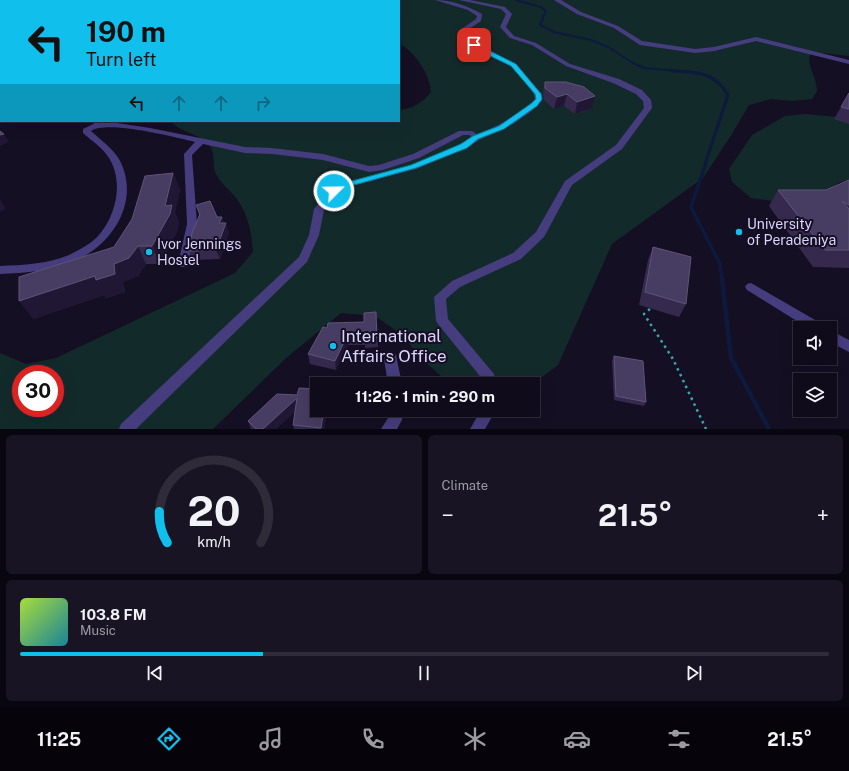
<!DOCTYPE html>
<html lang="en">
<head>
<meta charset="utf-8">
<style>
  :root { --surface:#0f0b1a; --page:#181423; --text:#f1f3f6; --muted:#9b9ba2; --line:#2f2b39; --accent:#10bfeb }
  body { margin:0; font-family:"Public Sans",sans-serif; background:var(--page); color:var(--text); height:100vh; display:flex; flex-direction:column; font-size:15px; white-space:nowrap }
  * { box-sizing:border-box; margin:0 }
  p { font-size:13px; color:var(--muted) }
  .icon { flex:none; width:22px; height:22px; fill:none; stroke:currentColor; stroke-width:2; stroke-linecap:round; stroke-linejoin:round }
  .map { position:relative; height:429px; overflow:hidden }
  .sheet { display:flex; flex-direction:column; gap:6px; padding:6px; background:#08060e; flex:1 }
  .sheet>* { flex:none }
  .guide { position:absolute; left:0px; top:0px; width:400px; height:122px; box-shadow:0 4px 16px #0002,0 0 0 1px var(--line); background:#10bfeb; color:#111; overflow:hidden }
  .tools { position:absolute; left:793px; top:321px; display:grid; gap:8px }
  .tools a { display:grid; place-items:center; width:44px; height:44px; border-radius:0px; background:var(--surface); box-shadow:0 4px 16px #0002,0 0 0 1px var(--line); font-size:20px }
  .speed { position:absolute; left:12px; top:365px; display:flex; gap:8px; font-size:20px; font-weight:700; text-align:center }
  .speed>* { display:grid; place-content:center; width:52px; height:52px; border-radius:50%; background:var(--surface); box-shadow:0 4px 16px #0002,0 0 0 1px var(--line); line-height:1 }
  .speed .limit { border:6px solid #d22; background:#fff; color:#111 }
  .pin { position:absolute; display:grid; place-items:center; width:34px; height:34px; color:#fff; margin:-17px; border-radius:8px; box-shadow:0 2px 6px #0006 }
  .me { position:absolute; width:44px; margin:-22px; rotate:67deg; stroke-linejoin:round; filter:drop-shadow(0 0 3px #0008) }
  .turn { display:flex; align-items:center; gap:14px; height:84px; padding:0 20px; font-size:18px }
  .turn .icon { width:52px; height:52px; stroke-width:2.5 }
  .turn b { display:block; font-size:28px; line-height:34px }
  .lanes { display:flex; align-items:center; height:38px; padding:0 20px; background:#0003; justify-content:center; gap:20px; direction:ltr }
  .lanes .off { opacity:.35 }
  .big { font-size:30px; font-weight:700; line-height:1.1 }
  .sheet .card { flex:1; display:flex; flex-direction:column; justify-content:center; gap:6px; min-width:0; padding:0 14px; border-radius:6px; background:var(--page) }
  .sheet .dial { align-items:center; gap:0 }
  .dial svg { height:104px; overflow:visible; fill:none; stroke:var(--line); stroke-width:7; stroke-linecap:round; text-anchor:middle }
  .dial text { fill:var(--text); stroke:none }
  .song { display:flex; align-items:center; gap:12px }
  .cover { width:48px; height:48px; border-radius:6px; background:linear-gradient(135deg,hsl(80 70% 55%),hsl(190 70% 35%)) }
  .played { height:4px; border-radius:2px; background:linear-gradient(90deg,var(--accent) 30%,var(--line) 30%) }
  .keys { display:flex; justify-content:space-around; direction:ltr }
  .heat { display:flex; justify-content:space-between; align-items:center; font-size:22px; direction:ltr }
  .sheet .tiles { flex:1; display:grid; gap:6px; grid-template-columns:1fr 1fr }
  .card:last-child { grid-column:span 2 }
  .trip { position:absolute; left:310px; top:377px; width:230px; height:40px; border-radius:0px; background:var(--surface); box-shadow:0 4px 16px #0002,0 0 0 1px var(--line); font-weight:700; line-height:40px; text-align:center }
  .dock { display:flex; height:64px; justify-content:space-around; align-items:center; background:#06040a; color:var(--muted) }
  .dock .icon { width:28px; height:28px }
  .dock .on { color:var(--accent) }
  .dock b { font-size:18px; color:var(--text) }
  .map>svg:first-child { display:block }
  .green { fill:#132a2b; fill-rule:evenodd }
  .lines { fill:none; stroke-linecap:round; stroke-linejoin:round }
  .stream-far3 { stroke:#0d1a3d; stroke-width:2 }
  .stream-far2 { stroke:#0d1a3d; stroke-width:3 }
  .stream-far1 { stroke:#0d1a3d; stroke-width:3.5 }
  .stream { stroke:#0d1a3d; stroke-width:4.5 }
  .path { stroke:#37a8ac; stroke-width:2.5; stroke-dasharray:2.5 4; stroke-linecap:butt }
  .minor { fill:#463d7e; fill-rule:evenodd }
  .wall { fill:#352a4e }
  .shaded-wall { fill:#201735 }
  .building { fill:#473c61; stroke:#5e5479 }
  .route { fill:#10bfeb; stroke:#0a7c99 }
  .poi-dot { fill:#10bfeb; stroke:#140f22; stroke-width:1.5 }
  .labels { text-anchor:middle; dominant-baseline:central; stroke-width:4; stroke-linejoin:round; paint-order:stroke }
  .poi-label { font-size:14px; fill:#dcd3fc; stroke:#140f22; text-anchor:start }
  .near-poi-label { font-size:17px; fill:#dcd3fc; stroke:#140f22; text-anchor:start }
</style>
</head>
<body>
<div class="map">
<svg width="849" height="429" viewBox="0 0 849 429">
  <rect width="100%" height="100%" fill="#140f22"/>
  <!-- green -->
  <g class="green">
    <path d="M313 0H849V56L813 52 809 57C809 70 817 79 817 91L812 99 792 101 771 99 749 105 732 134 703 178 612 244 558 365 533 384H450L423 360 401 334 375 316 341 313 285 359 213 429H0V353L26 364 56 358 235 273 253 252C252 234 248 213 236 198 229 189 219 182 215 172 212 163 216 153 209 145 199 133 180 133 171 121H399V110C413 109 423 102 431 92 429 72 415 53 399 43V1ZM21 374H55V408H21Z"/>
    <polygon points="805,114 849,118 849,180 838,183 818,198 773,201 751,198 732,182 729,169 752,135 785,116"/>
  </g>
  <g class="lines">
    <!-- stream-far3 -->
    <polyline class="stream-far3" points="516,0 541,7 546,11 540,25 554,32 591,40 608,47 633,63 644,68 692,72"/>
    <!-- stream-far2 -->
    <path class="stream-far2" d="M672 71C697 72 715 72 728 95L705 164"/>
    <!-- stream-far1 -->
    <polyline class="stream-far1" points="706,163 691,207 720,264 722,280"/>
    <!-- stream -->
    <polyline class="stream" points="722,279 731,358 769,429"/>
    <!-- path -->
    <polyline class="path" points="650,309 644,314 673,359 706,429"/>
    <!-- minor -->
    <g class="minor">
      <path d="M435 0C451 0 468 6 482 14L481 21 466 31 467 36 476 44 516 64 542 94V101L529 113 513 124 479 140 467 148 416 169 347 187 337 193 324 210 319 235 307 262 136 429H119L121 424 299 257 309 235 314 209 331 189 341 183C385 172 433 163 471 137L470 135H463L419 158 383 170 369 172 323 160 272 154 245 153 203 144 192 155 197 224 190 264 188 267H180L178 264 187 224 184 154 195 142C173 137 108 120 91 131 101 140 112 148 119 159 141 199 114 243 77 260 53 271 26 273 0 274V266C23 265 47 264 69 255 79 250 91 244 99 235 116 215 124 182 109 158 103 148 92 141 83 133V129L95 123H117L150 128 245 147 272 148 323 154 369 166 379 165 413 154 459 131H472L478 135 481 133C501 125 520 114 535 99L534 94C527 86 520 72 511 66 495 56 463 51 460 30L476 19 477 16 468 10Z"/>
      <polygon points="459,0 470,0 505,7 512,14 506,27 514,36 536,43 570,64 619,79 642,90 651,100 652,108 622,149 572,185 544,237 521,259 460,287 446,299 448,319 494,374 497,384 483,384 483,380 438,324 436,321 434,297 452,281 513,253 536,232 565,181 616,145 644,108 643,101 636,94 613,83 566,66 532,45 510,38 500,27 506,14 501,9"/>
      <polygon points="554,0 561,0 581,12 618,26 642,41 695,49 714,47 756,37 849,60 849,64 756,41 714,51 695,53 640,45 614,28 577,14"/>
      <rect x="0" y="90" width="1" height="9"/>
      <polygon points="751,283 822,324 824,328 808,328 747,290 745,287 747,284"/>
      <polygon points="830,330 849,340 849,352 830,342"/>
      <polygon points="391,353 396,355 402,384 388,384 384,359 386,355"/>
      <polygon points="389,410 403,410 402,420 397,429 381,429 388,418"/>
      <polygon points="481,410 496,410 485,429 470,429"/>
    </g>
  </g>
  <!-- wall -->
  <g class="wall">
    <polygon points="545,82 592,108 575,114 564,106 554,109 544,100 543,93"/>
    <polygon points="849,93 849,124 834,119"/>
    <polygon points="173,173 180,190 175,212 179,222 177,232 160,264 146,264 138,276 123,282 125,292 106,298 104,295 33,319 114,247"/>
    <polygon points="849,180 849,268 813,267 769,206 778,190 826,190"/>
    <polygon points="196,205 217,217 222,217 224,223 229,232 220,259 192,260 189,251 199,215"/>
    <polygon points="653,247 686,304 679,317 639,305 648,260"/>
    <polygon points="377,322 378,347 365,348 365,345 348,345 336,370 310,364 308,354 327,328"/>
    <polygon points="614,356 646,402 644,406 614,400 612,361"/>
    <polygon points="277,394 317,410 327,410 324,429 294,429 293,425 295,411 276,429 251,429 248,421"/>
  </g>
  <!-- shaded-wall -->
  <g class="shaded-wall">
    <polygon points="99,0 109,0 109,1 96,1"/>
    <polygon points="1,37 1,45 0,46 0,38"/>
    <polygon points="567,94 564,106 554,109 557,97"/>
    <polygon points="595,96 592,108 575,114 577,102"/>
    <polygon points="4,134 9,142 0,146 0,135"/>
    <polygon points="173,173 180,190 175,212 179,222 177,232 160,264 152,246 165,206"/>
    <polygon points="0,199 6,209 0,212"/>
    <polygon points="222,217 225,226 226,223 229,232 220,259 216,250 219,223"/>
    <polygon points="138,246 146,264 138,276 123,282 125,292 106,298 104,295 33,319 19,301"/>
    <polygon points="347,336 348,345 336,370 335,361"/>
    <polygon points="297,398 300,407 276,429 263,429"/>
    <polygon points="324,410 327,410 324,429 321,429"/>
  </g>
  <!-- building -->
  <g class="building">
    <polygon points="75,0 99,0 96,1 71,1"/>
    <polygon points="545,82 566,82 584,87 595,96 577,102 567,94 557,97 545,88"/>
    <polygon points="849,93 849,109 841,107"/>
    <polygon points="0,131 4,134 0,135"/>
    <polygon points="173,173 165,206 172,205 170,214 152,246 138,246 129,258 114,264 115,274 96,280 95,276 19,301 19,277 114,247 132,219 145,176"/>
    <polygon points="849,180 849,205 842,201 849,209 849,250 825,250 778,190 826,190"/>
    <polygon points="210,201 217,217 222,217 219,223 226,223 216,250 189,251 192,233 200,214 196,205"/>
    <polygon points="653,247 691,257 686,304 645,292"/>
    <polygon points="376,312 377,338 364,339 364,335 347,336 335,361 308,354 323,327 327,328 328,323 364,322 364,313"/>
    <polygon points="614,356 643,361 646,402 616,396"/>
    <polygon points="299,388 317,389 317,410 324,410 321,428 293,425 297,398 263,429 256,429 248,421 277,394 297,395"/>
  </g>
  <!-- route -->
  <polygon class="route" points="472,44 476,44 516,64 541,94 542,99 537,106 504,129 478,139 467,148 416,168 347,187 337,193 331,193 331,189 341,184 411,165 461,144 473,136 499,126 532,103 536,99 535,94 511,66 472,47"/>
  <!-- markers -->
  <g class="poi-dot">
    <circle cx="739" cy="232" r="4"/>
    <circle cx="149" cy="252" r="4"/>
    <circle cx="333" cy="346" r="4"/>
  </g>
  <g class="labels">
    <!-- poi labels -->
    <g class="poi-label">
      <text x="747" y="224">University<tspan x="747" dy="16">of Peradeniya</tspan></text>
      <text x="157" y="244">Ivor Jennings<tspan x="157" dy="16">Hostel</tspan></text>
    </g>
    <!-- near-poi labels -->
    <g class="near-poi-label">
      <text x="341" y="336">International<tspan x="341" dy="20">Affairs Office</tspan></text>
    </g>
  </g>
</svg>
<div class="tools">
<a><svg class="icon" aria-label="sound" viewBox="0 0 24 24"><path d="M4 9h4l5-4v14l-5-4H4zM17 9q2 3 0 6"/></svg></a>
<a><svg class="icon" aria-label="layers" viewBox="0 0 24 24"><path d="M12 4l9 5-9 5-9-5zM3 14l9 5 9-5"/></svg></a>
</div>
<div class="speed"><div class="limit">30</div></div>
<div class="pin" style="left:474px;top:45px;background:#d93025"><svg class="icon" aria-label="arrive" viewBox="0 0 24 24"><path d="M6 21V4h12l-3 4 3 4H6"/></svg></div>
<svg class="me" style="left:334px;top:191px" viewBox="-20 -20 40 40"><circle r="17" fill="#10bfeb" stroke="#fff" stroke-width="3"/><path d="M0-11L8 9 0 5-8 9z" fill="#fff"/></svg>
<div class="trip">11:26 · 1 min · 290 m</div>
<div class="guide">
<div class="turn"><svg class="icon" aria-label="left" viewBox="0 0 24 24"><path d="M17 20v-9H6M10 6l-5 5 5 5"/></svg><div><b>190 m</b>Turn left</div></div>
<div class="lanes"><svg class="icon" aria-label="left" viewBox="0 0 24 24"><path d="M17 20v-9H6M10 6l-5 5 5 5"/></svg><svg class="icon off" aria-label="ahead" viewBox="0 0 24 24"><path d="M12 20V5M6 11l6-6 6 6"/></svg><svg class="icon off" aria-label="ahead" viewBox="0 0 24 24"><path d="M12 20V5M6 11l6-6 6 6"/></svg><svg class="icon off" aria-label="right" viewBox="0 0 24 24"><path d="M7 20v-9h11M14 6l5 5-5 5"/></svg></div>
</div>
</div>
<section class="sheet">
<div class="tiles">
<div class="card dial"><svg viewBox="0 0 100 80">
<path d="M14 69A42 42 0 1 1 86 69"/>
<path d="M14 69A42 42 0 0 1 8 45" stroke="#10bfeb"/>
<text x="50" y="56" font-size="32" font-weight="700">20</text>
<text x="50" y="72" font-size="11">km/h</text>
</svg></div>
<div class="card"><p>Climate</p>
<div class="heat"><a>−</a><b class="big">21.5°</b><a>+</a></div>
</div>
<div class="card">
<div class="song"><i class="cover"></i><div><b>103.8 FM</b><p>Music</p></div></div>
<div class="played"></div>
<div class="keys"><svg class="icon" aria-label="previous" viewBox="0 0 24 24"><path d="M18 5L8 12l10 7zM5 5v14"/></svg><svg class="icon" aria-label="pause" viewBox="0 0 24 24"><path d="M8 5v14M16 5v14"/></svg><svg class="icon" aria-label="next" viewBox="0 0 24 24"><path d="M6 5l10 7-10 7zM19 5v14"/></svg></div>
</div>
</div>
</section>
<nav class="dock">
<b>11:25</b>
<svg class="icon on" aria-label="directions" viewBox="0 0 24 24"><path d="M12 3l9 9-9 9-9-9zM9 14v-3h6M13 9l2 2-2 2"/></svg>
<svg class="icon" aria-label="music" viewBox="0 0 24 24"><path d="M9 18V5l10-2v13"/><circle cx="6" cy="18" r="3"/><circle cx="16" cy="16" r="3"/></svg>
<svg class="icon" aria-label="phone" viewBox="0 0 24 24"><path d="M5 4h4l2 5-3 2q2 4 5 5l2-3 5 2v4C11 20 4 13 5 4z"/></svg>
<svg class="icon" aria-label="climate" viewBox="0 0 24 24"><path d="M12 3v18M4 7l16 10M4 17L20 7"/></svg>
<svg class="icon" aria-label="car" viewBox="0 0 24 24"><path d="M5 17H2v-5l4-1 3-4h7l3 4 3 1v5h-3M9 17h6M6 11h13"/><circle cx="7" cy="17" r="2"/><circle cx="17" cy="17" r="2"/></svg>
<svg class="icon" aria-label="filters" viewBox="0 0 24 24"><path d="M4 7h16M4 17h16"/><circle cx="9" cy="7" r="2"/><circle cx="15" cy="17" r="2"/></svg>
<b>21.5°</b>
</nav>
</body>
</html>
